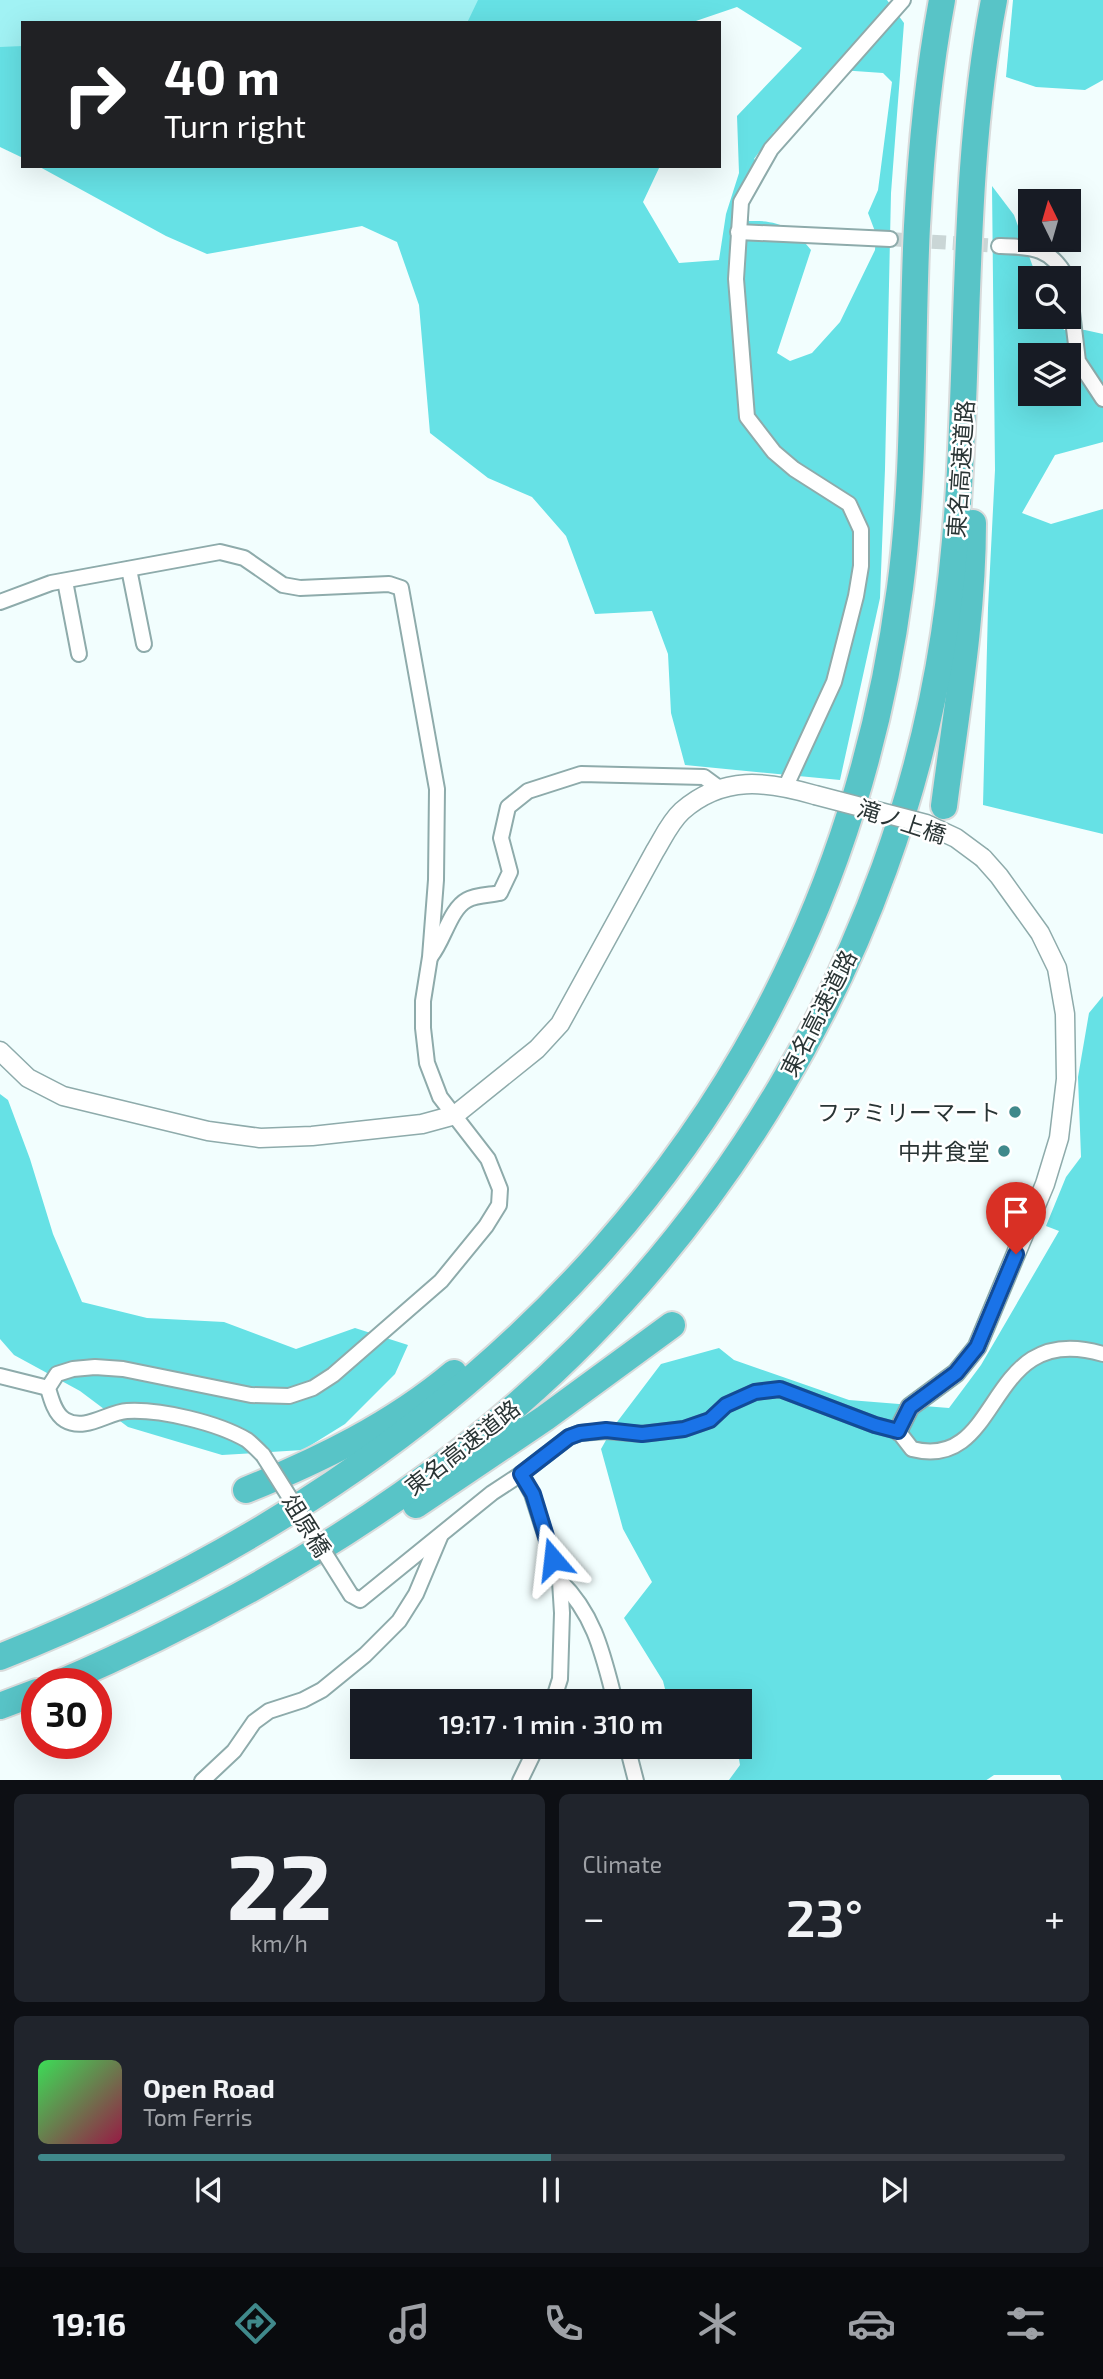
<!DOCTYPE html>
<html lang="en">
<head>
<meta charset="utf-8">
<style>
  :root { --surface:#171b24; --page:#20242c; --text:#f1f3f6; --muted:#9ea1a6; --line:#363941; --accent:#40898b }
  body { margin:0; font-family:"Exo 2","Noto Sans JP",sans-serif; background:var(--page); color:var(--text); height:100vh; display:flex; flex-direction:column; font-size:26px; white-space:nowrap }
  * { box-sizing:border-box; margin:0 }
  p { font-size:23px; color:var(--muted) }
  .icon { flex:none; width:38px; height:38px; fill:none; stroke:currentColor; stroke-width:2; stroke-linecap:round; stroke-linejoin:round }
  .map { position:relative; height:1780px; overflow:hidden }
  .side { display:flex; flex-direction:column; gap:14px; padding:14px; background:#0d0f14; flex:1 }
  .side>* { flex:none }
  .top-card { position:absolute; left:21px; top:21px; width:700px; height:147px; border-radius:0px; box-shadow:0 7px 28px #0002; background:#202124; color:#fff; overflow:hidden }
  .needle { width:46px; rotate:355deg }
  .buttons { position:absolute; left:1018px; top:189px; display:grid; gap:14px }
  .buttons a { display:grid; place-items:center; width:63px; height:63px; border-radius:0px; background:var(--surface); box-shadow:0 7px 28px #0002; font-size:35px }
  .speed { position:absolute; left:21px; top:1668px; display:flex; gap:14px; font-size:35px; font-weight:700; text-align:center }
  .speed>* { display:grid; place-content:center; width:91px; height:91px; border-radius:50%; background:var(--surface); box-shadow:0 7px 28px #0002; line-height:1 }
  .speed .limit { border:10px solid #d22; background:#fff; color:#111 }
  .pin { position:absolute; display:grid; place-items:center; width:60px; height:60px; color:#fff; margin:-72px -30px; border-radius:50% 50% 50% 0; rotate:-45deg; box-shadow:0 0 7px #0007 }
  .pin .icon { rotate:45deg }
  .me { position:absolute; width:77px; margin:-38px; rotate:343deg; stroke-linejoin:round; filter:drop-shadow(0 0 5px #0008) }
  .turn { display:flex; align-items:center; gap:24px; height:147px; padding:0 28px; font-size:32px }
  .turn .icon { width:91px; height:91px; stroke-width:2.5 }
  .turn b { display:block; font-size:49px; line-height:60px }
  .big { font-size:52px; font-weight:600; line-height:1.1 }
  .side .widget { flex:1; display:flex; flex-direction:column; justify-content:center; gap:10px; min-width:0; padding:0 24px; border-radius:10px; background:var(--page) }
  .side .dial { align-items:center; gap:0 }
  .dial b { font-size:91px; line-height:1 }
  .song { display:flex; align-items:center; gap:21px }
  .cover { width:84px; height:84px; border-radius:10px; background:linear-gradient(135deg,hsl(130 70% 55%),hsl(340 70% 35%)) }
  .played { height:7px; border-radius:4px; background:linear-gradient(90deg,var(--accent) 50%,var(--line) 50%) }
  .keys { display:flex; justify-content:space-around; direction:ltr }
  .heat { display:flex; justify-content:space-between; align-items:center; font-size:38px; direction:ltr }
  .side .tiles { flex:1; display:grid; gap:14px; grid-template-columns:1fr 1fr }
  .widget:last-child { grid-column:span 2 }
  .trip { position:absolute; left:350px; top:1689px; width:402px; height:70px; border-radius:0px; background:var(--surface); box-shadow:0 7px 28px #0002; font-weight:600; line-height:70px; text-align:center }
  .tabs { display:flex; height:112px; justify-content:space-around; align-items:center; background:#090b0e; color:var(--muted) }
  .tabs .icon { width:49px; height:49px }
  .tabs .active { color:var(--accent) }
  .tabs b { font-size:32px; color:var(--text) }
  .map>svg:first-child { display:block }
  .green { fill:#a1f2f4 }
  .forest { fill:#66e1e5; fill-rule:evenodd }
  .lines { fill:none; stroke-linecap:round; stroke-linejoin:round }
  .minor-tunnel { stroke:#cad6d6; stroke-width:14; stroke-dasharray:14 7; stroke-linecap:butt }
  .minor-casing { stroke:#8eabab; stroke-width:18 }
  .tertiary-casing { stroke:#8eabab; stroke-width:21 }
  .motorway-casing { stroke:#d9dbdb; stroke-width:30 }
  .minor { stroke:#fff; stroke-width:14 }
  .tertiary { stroke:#fff; stroke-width:18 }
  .motorway { stroke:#58c4c7; stroke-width:26 }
  .minor-bridge-casing { stroke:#8eabab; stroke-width:18; stroke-linecap:butt }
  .tertiary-bridge-casing { stroke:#8eabab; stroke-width:21; stroke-linecap:butt }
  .minor-bridge { stroke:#fff; stroke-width:14 }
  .tertiary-bridge { stroke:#fff; stroke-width:18 }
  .route-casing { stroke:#114b97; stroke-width:18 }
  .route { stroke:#1a73e8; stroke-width:12 }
  .poi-dot { fill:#40898b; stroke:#fff; stroke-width:2.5 }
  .labels { text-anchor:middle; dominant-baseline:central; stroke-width:5; stroke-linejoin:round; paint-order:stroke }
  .street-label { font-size:23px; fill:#2a3535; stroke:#fff }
  .poi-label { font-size:23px; fill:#2a3535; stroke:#fff; text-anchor:end }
</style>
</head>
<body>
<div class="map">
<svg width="1103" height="1781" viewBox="0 0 1103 1781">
  <rect width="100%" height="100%" fill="#f2fefe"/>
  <!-- green -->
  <polygon class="green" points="0,0 520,0 504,23 23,23 23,85 0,85"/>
  <!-- forest -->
  <g class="forest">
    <path d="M478 0H887L904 23 891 193 885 469 880 598 840 780 685 765 671 713 668 654 652 611 595 614 566 536 532 497 488 478 430 433 419 305 397 242 362 226 207 254 166 236 38 166H660L643 202 679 263 719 260 726 214 739 173 737 116 802 48 737 7 690 23H467ZM840 70 883 73 892 82 878 190 868 213 876 234 875 250 840 322 812 353 790 361 777 353 811 250C793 227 778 220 749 221L746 206 763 166 754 159 774 132Z"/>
    <polygon points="1013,0 1103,0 1103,80 1085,90 1036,87 1006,77"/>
    <polygon points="23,46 23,158 0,147 0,47"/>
    <path d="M992 186 1014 215 1037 278H1031V317H1057L1064 330H1085L1103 334V442L1055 455 1022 513 1051 524 1103 509V834L983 805 988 608 995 470ZM1031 355H1069V394H1031Z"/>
    <polygon points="1103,996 1103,1780 1062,1780 1060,1775 994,1775 985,1781 729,1780 740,1765 737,1747 740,1746 740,1701 668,1701 663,1681 624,1618 652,1582 623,1529 601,1449 614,1426 661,1364 719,1348 734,1360 849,1400 949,1408 981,1365 1059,1231 1046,1226 1066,1177 1081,1157 1078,1077 1089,1013"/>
    <polygon points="0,1094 8,1100 30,1159 53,1234 82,1302 147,1318 224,1322 296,1349 355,1328 408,1345 395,1374 345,1424 303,1450 222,1455 128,1427 80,1391 14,1355 0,1339"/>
  </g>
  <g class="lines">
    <!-- minor-tunnel -->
    <polyline class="minor-tunnel" points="890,239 999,246"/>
    <!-- minor casing -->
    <g class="minor-casing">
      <g id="minor">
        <polyline points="738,232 890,239"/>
        <path d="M999 246C1032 247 1051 247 1067 278"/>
        <polyline points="1069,287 1078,361 1103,399"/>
        <polyline points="129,569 144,644"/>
        <polyline points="65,581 79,654"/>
        <path d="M0 602 51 583 220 552 244 558 283 585 300 588 389 584 401 588 437 789 436 880 430 957 423 1001V1028L427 1063 440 1097 488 1159 500 1189 499 1205 486 1226 441 1281 333 1375 313 1388 289 1396 251 1395 123 1369 95 1367 73 1369 57 1374 48 1388C51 1399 55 1414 65 1420 85 1432 108 1412 127 1411 161 1409 218 1423 247 1440 252 1444 258 1450 263 1455"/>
        <polyline points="786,786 834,682 856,596 861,566 861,530 849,504 794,469 774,452 747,417 736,279 741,202 771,149 903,0"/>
        <path d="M431 956C444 940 450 909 467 900 475 895 490 895 500 893L510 872 501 838 508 807 528 791 581 774 704 777 719 788"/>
        <polyline points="0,1376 48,1388"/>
        <polyline points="521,1474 532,1494 560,1581 562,1613 560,1679 553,1701"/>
        <path d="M560 1581C595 1615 603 1655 615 1701"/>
        <path d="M351 1595 360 1600 492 1493 521 1474 569 1437 580 1433 606 1431 642 1434 684 1429 710 1420 726 1405 755 1392 780 1389 875 1425 898 1431 912 1449C1005 1473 983 1318 1103 1354"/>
        <polyline points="627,1746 636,1781"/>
        <polyline points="202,1781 234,1751 254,1722 269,1711 303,1700 322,1690 365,1655 399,1621 416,1594 440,1537"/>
        <polyline points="520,1781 537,1746"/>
      </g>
    </g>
    <!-- tertiary casing -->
    <g class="tertiary-casing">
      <g id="tertiary">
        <path d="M0 1051 28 1078 63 1096 208 1131 260 1138 312 1136 422 1124 455 1115 537 1049 560 1024 655 851C663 838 670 822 682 811 723 775 767 781 815 795"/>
        <polyline points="898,1431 910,1407 956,1373 977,1347 1045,1184 1059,1138 1066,1079 1065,1014 1057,968 1040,933 999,876 983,858"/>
      </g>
    </g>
    <!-- motorway casing -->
    <g class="motorway-casing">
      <g id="motorway">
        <path d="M944 806C956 713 973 618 973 523"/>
        <path d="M246 1490C320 1460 392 1425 454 1373"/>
        <polyline points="416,1505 545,1418 672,1325"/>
        <path d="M0 1657C478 1467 831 1114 900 588 916 468 911 347 917 226 921 150 928 75 942 0"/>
        <path d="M57 1684C201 1622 339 1546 462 1450 717 1252 896 953 944 634 976 424 954 209 994 0"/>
        <polyline points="0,1706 37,1692"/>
      </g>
    </g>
    <!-- minor -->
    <use href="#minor" class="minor"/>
    <!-- tertiary -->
    <use href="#tertiary" class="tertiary"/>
    <!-- motorway -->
    <use href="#motorway" class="motorway"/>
    <!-- minor-bridge casing -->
    <g class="minor-bridge-casing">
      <polyline id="minor-bridge" points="263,1455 351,1595"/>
    </g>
    <!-- tertiary-bridge casing -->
    <g class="tertiary-bridge-casing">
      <polyline id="tertiary-bridge" points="815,795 926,824 956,838 983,858"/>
    </g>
    <!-- minor-bridge -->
    <use href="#minor-bridge" class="minor-bridge"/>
    <!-- tertiary-bridge -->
    <use href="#tertiary-bridge" class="tertiary-bridge"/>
  </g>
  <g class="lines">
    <!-- route casing -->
    <g class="route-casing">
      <polyline id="route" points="553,1559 533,1494 521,1474 569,1437 580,1433 606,1430 642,1434 684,1429 710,1420 726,1405 755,1392 780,1389 875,1425 898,1431 910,1407 956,1373 977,1347 1016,1254"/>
    </g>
    <!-- route -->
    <use href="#route" class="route"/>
  </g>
  <!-- markers -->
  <g class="poi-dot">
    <circle cx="1015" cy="1112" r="7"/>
    <circle cx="1004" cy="1151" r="7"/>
  </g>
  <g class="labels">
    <!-- street labels -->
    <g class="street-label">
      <text transform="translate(960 469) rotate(-86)">東名高速道路</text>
      <text transform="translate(902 821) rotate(18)">滝ノ上橋</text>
      <text transform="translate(818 1013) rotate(-63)">東名高速道路</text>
      <text transform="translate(462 1447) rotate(-38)">東名高速道路</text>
      <text transform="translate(307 1525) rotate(58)">俎原橋</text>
    </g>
    <!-- poi labels -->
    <g class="poi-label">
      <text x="1001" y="1112">ファミリーマート</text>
      <text x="990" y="1151">中井食堂</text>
    </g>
  </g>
</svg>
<div class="buttons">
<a><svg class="needle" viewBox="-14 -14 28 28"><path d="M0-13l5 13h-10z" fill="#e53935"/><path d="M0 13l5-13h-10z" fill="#9ea1a6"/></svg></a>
<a><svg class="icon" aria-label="search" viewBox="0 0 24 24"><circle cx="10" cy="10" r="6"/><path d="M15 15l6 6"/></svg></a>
<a><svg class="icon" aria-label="layers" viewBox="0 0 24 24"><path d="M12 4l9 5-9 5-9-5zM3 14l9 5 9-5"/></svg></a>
</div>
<div class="speed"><div class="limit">30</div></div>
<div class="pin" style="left:1016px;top:1254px;background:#d93025"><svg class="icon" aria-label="arrive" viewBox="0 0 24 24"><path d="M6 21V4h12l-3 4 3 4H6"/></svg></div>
<svg class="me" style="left:553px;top:1559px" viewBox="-20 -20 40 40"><path d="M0-17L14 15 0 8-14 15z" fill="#1a73e8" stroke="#fff" stroke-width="4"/></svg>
<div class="trip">19:17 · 1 min · 310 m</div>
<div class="top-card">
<div class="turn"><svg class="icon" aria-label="right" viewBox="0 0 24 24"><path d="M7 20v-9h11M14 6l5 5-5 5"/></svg><div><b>40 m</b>Turn right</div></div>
</div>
</div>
<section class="side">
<div class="tiles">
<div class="widget dial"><b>22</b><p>km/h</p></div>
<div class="widget"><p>Climate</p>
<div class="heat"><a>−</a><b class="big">23°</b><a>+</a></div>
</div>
<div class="widget">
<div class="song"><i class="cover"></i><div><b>Open Road</b><p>Tom Ferris</p></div></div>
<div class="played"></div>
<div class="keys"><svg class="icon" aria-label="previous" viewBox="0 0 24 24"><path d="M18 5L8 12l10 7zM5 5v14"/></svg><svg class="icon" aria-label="pause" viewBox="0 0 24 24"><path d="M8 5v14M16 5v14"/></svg><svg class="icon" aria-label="next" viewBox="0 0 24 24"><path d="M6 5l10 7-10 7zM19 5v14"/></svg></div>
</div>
</div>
</section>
<nav class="tabs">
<b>19:16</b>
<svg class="icon active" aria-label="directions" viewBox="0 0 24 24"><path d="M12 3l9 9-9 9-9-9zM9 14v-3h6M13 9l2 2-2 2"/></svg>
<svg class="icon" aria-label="music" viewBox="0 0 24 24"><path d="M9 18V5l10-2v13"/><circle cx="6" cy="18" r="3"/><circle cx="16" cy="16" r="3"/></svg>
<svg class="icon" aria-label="phone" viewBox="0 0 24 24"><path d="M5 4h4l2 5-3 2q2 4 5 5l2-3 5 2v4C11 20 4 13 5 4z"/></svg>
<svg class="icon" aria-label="climate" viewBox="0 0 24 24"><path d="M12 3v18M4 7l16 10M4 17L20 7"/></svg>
<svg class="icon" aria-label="car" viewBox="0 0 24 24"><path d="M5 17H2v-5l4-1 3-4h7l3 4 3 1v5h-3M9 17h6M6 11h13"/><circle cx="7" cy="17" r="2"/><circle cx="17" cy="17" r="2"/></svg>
<svg class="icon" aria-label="filters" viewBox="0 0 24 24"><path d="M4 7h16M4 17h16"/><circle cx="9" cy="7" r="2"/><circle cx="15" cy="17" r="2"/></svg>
</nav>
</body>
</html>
